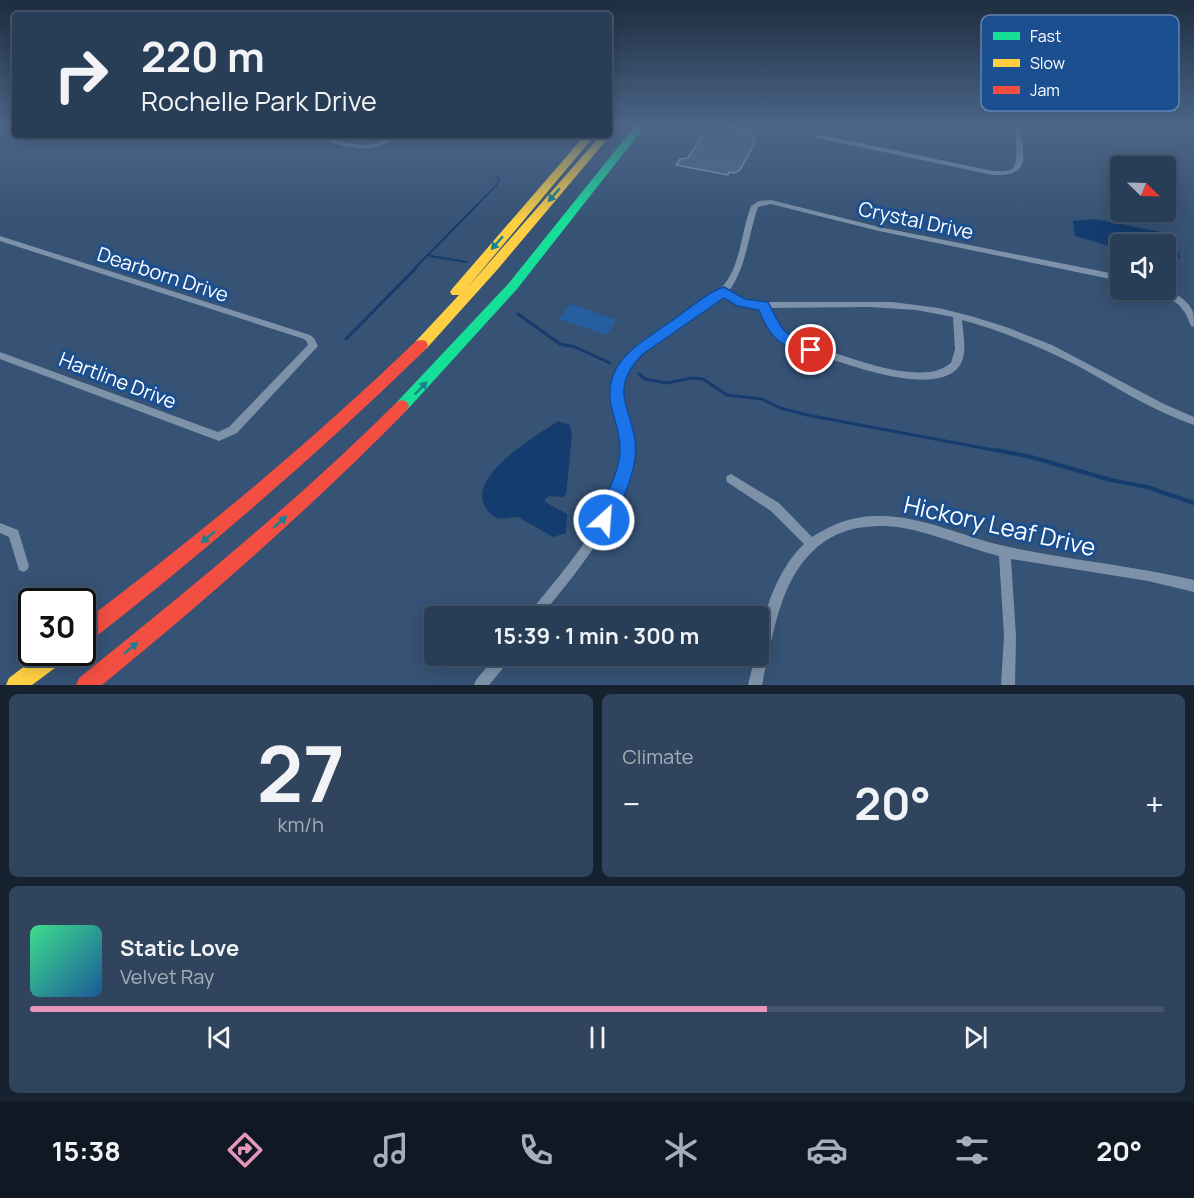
<!DOCTYPE html>
<html lang="en">
<head>
<meta charset="utf-8">
<style>
  :root { --surface:#283e57; --page:#30455d; --text:#f1f3f6; --muted:#a5aeba; --line:#44576d; --accent:#e797bd }
  body { margin:0; font-family:Manrope,sans-serif; background:var(--page); color:var(--text); height:100vh; display:flex; flex-direction:column; font-size:22px; white-space:nowrap }
  * { box-sizing:border-box; margin:0 }
  p { font-size:20px; color:var(--muted) }
  .icon { flex:none; width:33px; height:33px; fill:none; stroke:currentColor; stroke-width:2; stroke-linecap:round; stroke-linejoin:round }
  .map { position:relative; height:685px; overflow:hidden }
  .side { display:flex; flex-direction:column; gap:9px; padding:9px; background:#162230; flex:1 }
  .side>* { flex:none }
  .top-card { position:absolute; left:12px; top:12px; width:600px; height:126px; border-radius:6px; box-shadow:0 3px 15px #0003,0 0 0 2px var(--line); background:#283e57; color:var(--text); overflow:hidden }
  .needle { width:39px; rotate:113deg }
  .controls { position:absolute; left:1110px; top:156px; display:grid; gap:12px }
  .controls a { display:grid; place-items:center; width:66px; height:66px; border-radius:6px; background:var(--surface); box-shadow:0 3px 15px #0003,0 0 0 2px var(--line); font-size:30px }
  .speed { position:absolute; left:18px; top:588px; display:flex; gap:12px; font-size:30px; font-weight:700; text-align:center }
  .speed>* { display:grid; place-content:center; width:78px; height:78px; border-radius:50%; background:var(--surface); box-shadow:0 3px 15px #0003,0 0 0 2px var(--line); line-height:1 }
  .speed .limit { border:3px solid #111; border-radius:9px; background:#fff; color:#111 }
  .pin { position:absolute; display:grid; place-items:center; width:51px; height:51px; color:#fff; margin:-26px; border:3px solid #fff; border-radius:50%; box-shadow:0 2px 6px #0007 }
  .me { position:absolute; width:66px; margin:-33px; rotate:26deg; stroke-linejoin:round; filter:drop-shadow(0 0 4px #0008) }
  .turn { display:flex; align-items:center; gap:21px; height:126px; padding:0 30px; font-size:27px }
  .turn .icon { width:78px; height:78px; stroke-width:2.5 }
  .turn b { display:block; font-size:42px; line-height:51px }
  .big { font-size:45px; font-weight:700; line-height:1.1 }
  .side .tile { flex:1; display:flex; flex-direction:column; justify-content:center; gap:9px; min-width:0; padding:0 21px; border-radius:9px; background:var(--page) }
  .side .dial { align-items:center; gap:0 }
  .dial b { font-size:78px; line-height:1 }
  .song { display:flex; align-items:center; gap:18px }
  .cover { width:72px; height:72px; border-radius:9px; background:linear-gradient(135deg,hsl(150 70% 55%),hsl(210 70% 35%)) }
  .played { height:6px; border-radius:3px; background:linear-gradient(90deg,var(--accent) 65%,var(--line) 65%) }
  .keys { display:flex; justify-content:space-around; direction:ltr }
  .heat { display:flex; justify-content:space-between; align-items:center; font-size:33px; direction:ltr }
  .side .tiles { flex:1; display:grid; gap:9px; grid-template-columns:1fr 1fr }
  .tile:last-child { grid-column:span 2 }
  .trip { position:absolute; left:424px; top:606px; width:345px; height:60px; border-radius:6px; background:var(--surface); box-shadow:0 3px 15px #0003,0 0 0 2px var(--line); font-weight:700; line-height:60px; text-align:center }
  .dock { display:flex; height:96px; justify-content:space-around; align-items:center; background:#101923; color:var(--muted) }
  .dock .icon { width:42px; height:42px }
  .dock .current { color:var(--accent) }
  .dock b { font-size:27px; color:var(--text) }
  .map>svg:first-child { display:block }
  .green { fill:#265fa1 }
  .water { fill:#153c6e }
  .lines { fill:none; stroke-linecap:round; stroke-linejoin:round }
  .stream-far2 { stroke:#153c6e; stroke-width:2 }
  .stream-far1 { stroke:#153c6e; stroke-width:3 }
  .stream { stroke:#153c6e; stroke-width:4 }
  .building { fill:#506783; stroke:#92a2b6; stroke-width:1.5 }
  .street { fill:#7d92a8; fill-rule:evenodd }
  .fast { fill:#16e098; fill-rule:evenodd }
  .slow { fill:#ffcf43; fill-rule:evenodd }
  .jam { fill:#f24e42; fill-rule:evenodd }
  .oneway { fill:#198292 }
  .route { fill:#1a73e8; stroke:#114b97; stroke-width:1.5 }
  .labels { text-anchor:middle; dominant-baseline:central; stroke-width:6; stroke-linejoin:round; paint-order:stroke }
  .street-label { font-size:20px; fill:#fff; stroke:#1b4f8f }
  .near-street-label { font-size:24px; fill:#fff; stroke:#1b4f8f }
  .key { fill:#1b4f8f; stroke:#5f84b1; stroke-width:1.5 }
  .key-label { font-size:16px; fill:#fff }
</style>
</head>
<body>
<div class="map">
<svg width="1194" height="685" viewBox="0 0 1194 685">
  <rect width="100%" height="100%" fill="#365274"/>
  <!-- green -->
  <polygon class="green" points="570,304 616,320 607,335 559,319"/>
  <!-- water -->
  <g class="water">
    <polygon points="1094,219 1166,233 1176,241 1180,258 1166,258 1166,244 1120,244 1120,249 1075,236 1073,221"/>
    <path d="M558 421 570 425 572 435 566 494 562 497 549 496 545 499V502L567 514 566 533 553 537 518 517C504 518 496 523 486 508 465 477 536 436 558 421Z"/>
  </g>
  <g class="lines">
    <!-- stream-far2 -->
    <g class="stream-far2">
      <polyline points="430,256 467,262"/>
      <polyline points="414,269 497,185 499,180 496,177"/>
    </g>
    <!-- stream-far1 -->
    <g class="stream-far1">
      <polyline points="518,314 560,344 575,347 610,363"/>
      <polyline points="346,339 416,268"/>
      <polyline points="639,374 645,379 667,383 692,378 703,379 727,395 762,399 780,408 807,415 1004,452"/>
    </g>
    <!-- stream -->
    <polyline class="stream" points="996,450 1031,457 1111,480 1147,487 1194,503"/>
  </g>
  <!-- building -->
  <polygon class="building" points="705,126 723,126 750,132 755,142 740,170 734,173 729,172 728,175 676,165 680,159 688,158 700,139 699,135"/>
  <g class="lines">
    <!-- street -->
    <g class="street">
      <path d="M1014 126H1020C1023 156 1033 176 993 175L817 138 814 136 817 134 993 171C999 171 1007 172 1012 169 1020 163 1015 135 1014 126Z"/>
      <path d="M307 135C326 135 344 145 364 145 380 146 387 135 400 135 379 154 354 149 329 142 322 140 313 139 307 135Z"/>
      <path d="M771 200 879 227 1120 275V281L879 231 771 204 758 207C748 235 747 266 729 291L744 300 753 302H892L939 308 971 316 1006 327 1052 345 1164 404 1194 417V425C1153 411 1116 387 1078 366 1041 347 1002 331 962 320 963 335 969 357 957 369 932 394 857 368 828 358 814 354 801 351 788 346 772 338 766 325 760 308L739 305 724 296C695 321 646 338 626 370 611 396 635 424 633 450 626 515 580 568 541 616H528L530 612C566 567 621 508 623 447 624 421 603 397 616 371 635 330 694 320 722 287 741 266 741 232 751 206L759 201ZM869 307 916 310 953 317 955 349 951 363C944 368 938 371 929 372 894 375 858 360 825 350 811 347 796 345 785 336 776 329 773 319 769 308Z"/>
      <polygon points="0,236 310,335 314,338 318,346 237,433 219,441 0,359 0,352 218,432 229,427 308,345 307,342 304,339 0,241"/>
      <path d="M1166 288C1175 293 1189 301 1193 312 1194 316 1194 322 1194 327L1191 326 1186 314 1179 305 1158 290H1166Z"/>
      <path d="M731 474 779 503 812 537C833 523 856 515 881 516 923 516 963 537 1005 546 1067 560 1132 565 1194 580V592L1148 581 1011 559 1016 636 1015 685H1001L1004 636 999 556C967 548 936 534 903 528 879 524 853 526 832 537 780 566 774 633 762 685H748L755 656H759C759 620 777 569 804 544L771 511 727 482 726 479 727 476Z"/>
      <polygon points="0,523 18,530 29,566 27,570 23,572 19,570 9,537 0,533"/>
      <polygon points="496,656 510,656 509,661 489,685 474,685 476,680"/>
    </g>
    <!-- fast -->
    <polygon class="fast" points="635,126 645,126 517,289 407,410 402,412 397,410 395,406 397,402 509,283"/>
    <!-- slow -->
    <g class="slow">
      <polygon points="609,133 609,137 497,270 426,349 416,349 414,345 416,341 459,295 452,295 450,292 452,289 585,135 595,135 467,288 601,135 609,135"/>
      <polygon points="43,652 69,652 67,659 32,685 6,685 9,678"/>
    </g>
    <!-- jam -->
    <g class="jam">
      <path d="M421 340 426 341 428 345 426 349C319 453 207 550 89 642L82 644V623C199 535 311 442 416 341Z"/>
      <path d="M402 400 407 402 409 406 407 410C311 508 208 598 102 685H76L79 678C189 590 297 501 397 402Z"/>
    </g>
  </g>
  <!-- one-way arrows -->
  <defs><path id="oneway-solid" d="M-6-.8H1V-3.2L6.5 0L1 3.2V.8H-6Z" transform="scale(1.5)"/></defs>
  <g class="oneway">
    <use href="#oneway-solid" transform="translate(554 195) rotate(131)"/>
    <use href="#oneway-solid" transform="translate(497 243) rotate(131)"/>
    <use href="#oneway-solid" transform="translate(421 388) rotate(-46)"/>
    <use href="#oneway-solid" transform="translate(280 522) rotate(-41)"/>
    <use href="#oneway-solid" transform="translate(208 537) rotate(141)"/>
    <use href="#oneway-solid" transform="translate(131 648) rotate(-39)"/>
  </g>
  <!-- sky -->
  <linearGradient id="sky" x2="0" y2="1"><stop stop-color="#1e2d40"/><stop offset="0.57" stop-color="#4c6688"/><stop offset="1" stop-color="#4c6688" stop-opacity="0"/></linearGradient>
  <rect width="1194" height="222" fill="url(#sky)"/>
  <!-- route -->
  <path class="route" d="M724 287 745 299 768 302C786 336 779 331 816 346L818 350 811 355C780 345 770 340 759 310L737 306 724 298 643 354C602 394 641 415 635 459 632 482 620 505 610 525L604 527 598 525 595 520C604 500 615 481 619 460 622 443 617 427 612 410 600 364 637 345 670 322 685 312 707 292 724 287Z"/>
  <g class="labels">
    <!-- street labels -->
    <g class="street-label">
      <text transform="translate(916 220) rotate(12)">Crystal Drive</text>
      <text transform="translate(163 274) rotate(18)">Dearborn Drive</text>
      <text transform="translate(118 380) rotate(21)">Hartline Drive</text>
    </g>
    <!-- near-street labels -->
    <g class="near-street-label">
      <text transform="translate(1000 525) rotate(13)">Hickory Leaf Drive</text>
    </g>
  </g>
  <!-- legend -->
  <rect x="981" y="15" width="198" height="96" rx="9" class="key"/>
  <rect x="993" y="32" width="27" height="8" fill="#16e098"/>
  <rect x="993" y="59" width="27" height="8" fill="#ffcf43"/>
  <rect x="993" y="86" width="27" height="8" fill="#f24e42"/>
  <g class="key-label">
    <text x="1030" y="42">Fast</text>
    <text x="1030" y="69">Slow</text>
    <text x="1030" y="96">Jam</text>
  </g>
</svg>
<div class="controls">
<a><svg class="needle" viewBox="-14 -14 28 28"><path d="M0-13l5 13h-10z" fill="#e53935"/><path d="M0 13l5-13h-10z" fill="#a5aeba"/></svg></a>
<a><svg class="icon" aria-label="sound" viewBox="0 0 24 24"><path d="M4 9h4l5-4v14l-5-4H4zM17 9q2 3 0 6"/></svg></a>
</div>
<div class="speed"><div class="limit">30</div></div>
<div class="pin" style="left:811px;top:350px;background:#d93025"><svg class="icon" aria-label="arrive" viewBox="0 0 24 24"><path d="M6 21V4h12l-3 4 3 4H6"/></svg></div>
<svg class="me" style="left:604px;top:520px" viewBox="-20 -20 40 40"><circle r="17" fill="#1a73e8" stroke="#fff" stroke-width="3"/><path d="M0-11L8 9 0 5-8 9z" fill="#fff"/></svg>
<div class="trip">15:39 · 1 min · 300 m</div>
<div class="top-card">
<div class="turn"><svg class="icon" aria-label="right" viewBox="0 0 24 24"><path d="M7 20v-9h11M14 6l5 5-5 5"/></svg><div><b>220 m</b>Rochelle Park Drive</div></div>
</div>
</div>
<section class="side">
<div class="tiles">
<div class="tile dial"><b>27</b><p>km/h</p></div>
<div class="tile"><p>Climate</p>
<div class="heat"><a>−</a><b class="big">20°</b><a>+</a></div>
</div>
<div class="tile">
<div class="song"><i class="cover"></i><div><b>Static Love</b><p>Velvet Ray</p></div></div>
<div class="played"></div>
<div class="keys"><svg class="icon" aria-label="previous" viewBox="0 0 24 24"><path d="M18 5L8 12l10 7zM5 5v14"/></svg><svg class="icon" aria-label="pause" viewBox="0 0 24 24"><path d="M8 5v14M16 5v14"/></svg><svg class="icon" aria-label="next" viewBox="0 0 24 24"><path d="M6 5l10 7-10 7zM19 5v14"/></svg></div>
</div>
</div>
</section>
<nav class="dock">
<b>15:38</b>
<svg class="icon current" aria-label="directions" viewBox="0 0 24 24"><path d="M12 3l9 9-9 9-9-9zM9 14v-3h6M13 9l2 2-2 2"/></svg>
<svg class="icon" aria-label="music" viewBox="0 0 24 24"><path d="M9 18V5l10-2v13"/><circle cx="6" cy="18" r="3"/><circle cx="16" cy="16" r="3"/></svg>
<svg class="icon" aria-label="phone" viewBox="0 0 24 24"><path d="M5 4h4l2 5-3 2q2 4 5 5l2-3 5 2v4C11 20 4 13 5 4z"/></svg>
<svg class="icon" aria-label="climate" viewBox="0 0 24 24"><path d="M12 3v18M4 7l16 10M4 17L20 7"/></svg>
<svg class="icon" aria-label="car" viewBox="0 0 24 24"><path d="M5 17H2v-5l4-1 3-4h7l3 4 3 1v5h-3M9 17h6M6 11h13"/><circle cx="7" cy="17" r="2"/><circle cx="17" cy="17" r="2"/></svg>
<svg class="icon" aria-label="filters" viewBox="0 0 24 24"><path d="M4 7h16M4 17h16"/><circle cx="9" cy="7" r="2"/><circle cx="15" cy="17" r="2"/></svg>
<b>20°</b>
</nav>
</body>
</html>
